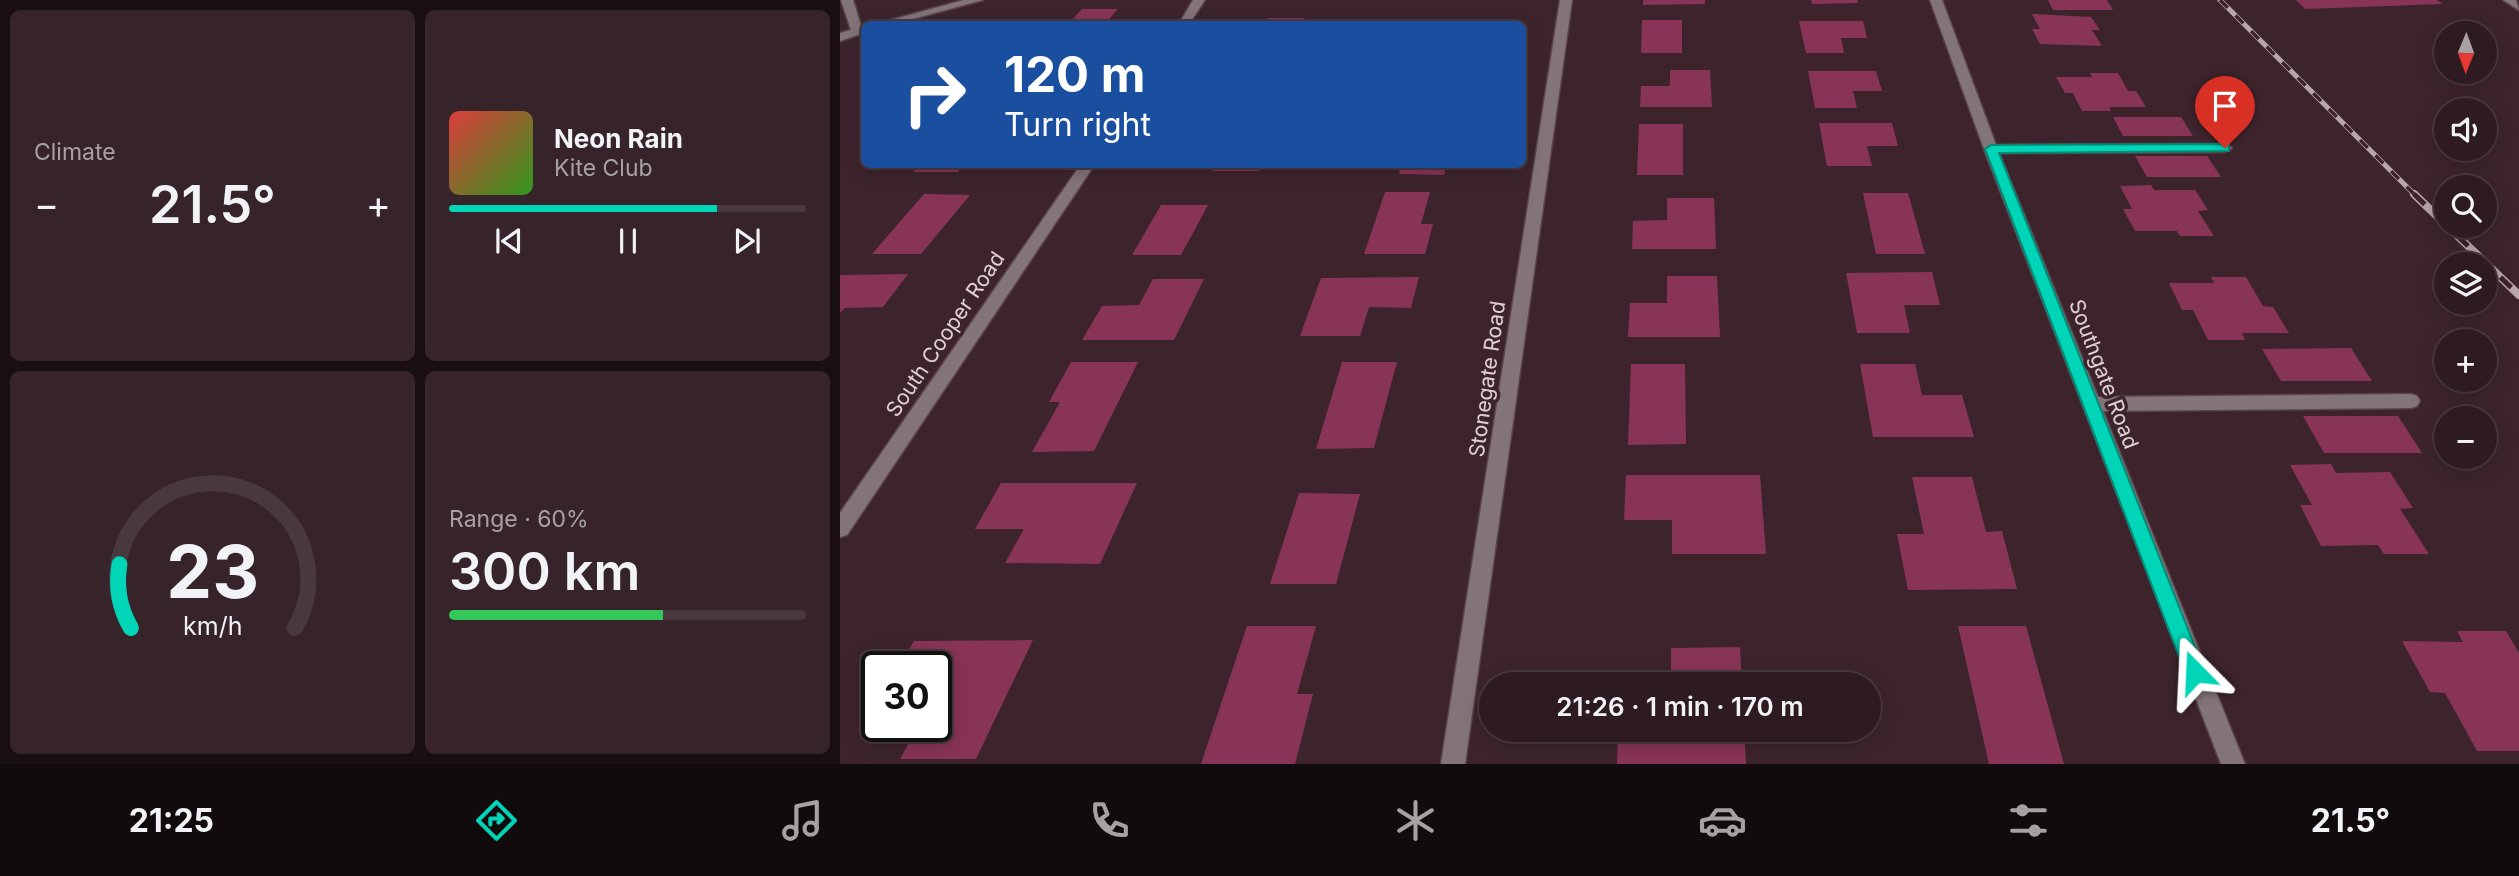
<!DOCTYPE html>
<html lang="en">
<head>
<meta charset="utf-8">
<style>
  :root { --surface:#2e1b21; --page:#36242a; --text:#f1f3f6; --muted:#a7a1a5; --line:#49393f; --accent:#00d5b7 }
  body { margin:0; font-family:Inter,sans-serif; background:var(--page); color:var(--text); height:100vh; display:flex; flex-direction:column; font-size:26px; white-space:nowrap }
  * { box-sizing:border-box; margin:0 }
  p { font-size:23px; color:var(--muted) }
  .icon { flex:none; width:38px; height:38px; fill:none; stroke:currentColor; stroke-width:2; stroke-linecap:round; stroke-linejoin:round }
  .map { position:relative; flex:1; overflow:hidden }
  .panel { display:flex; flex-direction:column; gap:10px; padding:10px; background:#190f12; width:840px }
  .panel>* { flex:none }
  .banner { position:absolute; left:21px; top:21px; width:665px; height:147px; border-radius:10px; box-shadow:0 4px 18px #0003,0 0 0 2px var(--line); background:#1a4fa0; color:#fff; overflow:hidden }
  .needle { width:46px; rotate:181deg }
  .fabs { position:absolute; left:1594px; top:21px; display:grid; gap:14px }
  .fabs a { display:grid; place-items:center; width:63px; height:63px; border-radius:50%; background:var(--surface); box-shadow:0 4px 18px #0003,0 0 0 2px var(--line); font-size:35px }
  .speed { position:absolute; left:21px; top:651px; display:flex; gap:14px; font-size:35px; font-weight:700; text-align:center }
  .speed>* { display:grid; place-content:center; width:91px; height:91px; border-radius:50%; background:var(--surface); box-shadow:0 4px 18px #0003,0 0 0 2px var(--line); line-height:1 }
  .speed .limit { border:4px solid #111; border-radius:10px; background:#fff; color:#111 }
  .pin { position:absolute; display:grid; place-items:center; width:60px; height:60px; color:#fff; margin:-72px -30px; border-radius:50% 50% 50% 0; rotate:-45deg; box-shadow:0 0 7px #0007 }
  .pin .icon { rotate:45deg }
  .me { position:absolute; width:77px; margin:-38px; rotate:339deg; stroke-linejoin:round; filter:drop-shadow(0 0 5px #0008) }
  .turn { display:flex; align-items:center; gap:24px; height:147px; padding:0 28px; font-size:32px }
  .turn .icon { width:91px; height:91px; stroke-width:2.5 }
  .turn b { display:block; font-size:49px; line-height:60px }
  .big { font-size:52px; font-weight:600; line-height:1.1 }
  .panel .widget { flex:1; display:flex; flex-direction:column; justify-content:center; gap:10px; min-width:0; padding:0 24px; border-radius:10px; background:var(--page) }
  .panel .dial { align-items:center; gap:0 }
  .dial svg { height:182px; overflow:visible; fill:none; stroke:var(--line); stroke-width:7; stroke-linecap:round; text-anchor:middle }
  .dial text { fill:var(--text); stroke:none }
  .song { display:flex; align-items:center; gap:21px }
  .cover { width:84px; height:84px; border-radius:10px; background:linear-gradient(135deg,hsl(0 70% 55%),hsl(110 70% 35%)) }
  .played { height:7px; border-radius:4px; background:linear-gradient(90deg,var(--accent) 75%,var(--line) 75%) }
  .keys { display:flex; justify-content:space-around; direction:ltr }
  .heat { display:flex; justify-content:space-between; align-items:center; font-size:38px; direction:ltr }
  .charge { height:10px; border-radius:5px; background:linear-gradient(90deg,#34c759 60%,var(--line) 0) }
  .panel .tiles { flex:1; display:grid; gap:10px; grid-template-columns:repeat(2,1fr) }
  .trip { position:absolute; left:639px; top:672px; width:402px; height:70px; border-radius:35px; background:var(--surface); box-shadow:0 4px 18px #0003,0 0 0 2px var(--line); font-weight:600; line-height:70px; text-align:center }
  .menu { display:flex; height:112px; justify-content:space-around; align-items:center; background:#120b0d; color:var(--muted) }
  .menu .icon { width:49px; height:49px }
  .menu .on { color:var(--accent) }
  .menu b { font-size:32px; color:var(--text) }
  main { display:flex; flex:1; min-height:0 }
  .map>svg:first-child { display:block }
  .building { fill:#883456 }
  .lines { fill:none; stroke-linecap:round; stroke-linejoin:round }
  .minor-casing { stroke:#5b434a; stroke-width:3 }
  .minor { fill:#827478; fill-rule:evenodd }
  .rail-far1-casing { stroke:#b9a5ab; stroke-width:5 }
  .rail-casing { stroke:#b9a5ab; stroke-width:8 }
  .rail-far1 { stroke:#3d242c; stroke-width:3.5; stroke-dasharray:11; stroke-linecap:butt }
  .rail { stroke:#3d242c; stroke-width:5; stroke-dasharray:15; stroke-linecap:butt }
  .route { fill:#00d5b7; stroke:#008a77; stroke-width:2 }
  .labels { text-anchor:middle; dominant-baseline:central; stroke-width:7; stroke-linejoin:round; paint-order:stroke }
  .street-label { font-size:21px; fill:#e1cfd4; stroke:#3d242c }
</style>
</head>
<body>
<main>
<section class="panel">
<div class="tiles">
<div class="widget"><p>Climate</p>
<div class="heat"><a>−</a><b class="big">21.5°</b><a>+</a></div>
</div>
<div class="widget">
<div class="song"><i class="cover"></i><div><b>Neon Rain</b><p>Kite Club</p></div></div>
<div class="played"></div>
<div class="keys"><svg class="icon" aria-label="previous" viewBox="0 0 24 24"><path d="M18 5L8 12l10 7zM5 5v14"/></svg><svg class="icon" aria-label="pause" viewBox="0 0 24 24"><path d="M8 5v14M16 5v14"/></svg><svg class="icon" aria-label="next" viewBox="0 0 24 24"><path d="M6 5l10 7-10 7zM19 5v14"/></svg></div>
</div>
<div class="widget dial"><svg viewBox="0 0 100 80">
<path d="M14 69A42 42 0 1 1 86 69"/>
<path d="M14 69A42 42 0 0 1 9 41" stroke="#00d5b7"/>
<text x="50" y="56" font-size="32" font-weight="700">23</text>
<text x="50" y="72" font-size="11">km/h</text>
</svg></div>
<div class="widget"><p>Range · 60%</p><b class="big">300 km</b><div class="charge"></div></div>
</div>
</section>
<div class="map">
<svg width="1679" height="764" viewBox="0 0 1679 764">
  <rect width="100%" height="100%" fill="#3d242c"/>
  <!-- building -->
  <g class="building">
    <polygon points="803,0 865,0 865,4 803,5"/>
    <polygon points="971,0 1017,0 1018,3 972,4"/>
    <polygon points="1208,0 1267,0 1273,10 1213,10"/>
    <polygon points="1456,0 1597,0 1603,4 1465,9"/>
    <polygon points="242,9 278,9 265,24 228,24"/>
    <polygon points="1192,14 1251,17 1260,30 1252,30 1262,46 1200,44 1192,29 1200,29"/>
    <polygon points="428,18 465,18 462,24 424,24"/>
    <polygon points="802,20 842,20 842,53 801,53"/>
    <polygon points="617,21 616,24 562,24 563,22"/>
    <polygon points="959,21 1023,21 1027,38 1001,38 1004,53 966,53"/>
    <polygon points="830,70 870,70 872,107 800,107 801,86 830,86"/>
    <polygon points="968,71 1036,71 1042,91 1013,91 1017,108 975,108"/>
    <polygon points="1250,73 1278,73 1288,91 1296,91 1306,107 1269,107 1271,111 1242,111 1233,93 1225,93 1216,77 1252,77"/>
    <polygon points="1273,117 1341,117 1353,136 1283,136"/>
    <polygon points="979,123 1052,123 1058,146 1027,146 1032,166 987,166"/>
    <polygon points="799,124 843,124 843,175 797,175"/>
    <polygon points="1295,156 1367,156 1381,177 1307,177"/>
    <polygon points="80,164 124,164 118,172 73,172"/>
    <polygon points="377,164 422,164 418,171 373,171"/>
    <polygon points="562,164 607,164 604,175 559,174"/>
    <polygon points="1311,185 1314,190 1355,190 1368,210 1358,211 1374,236 1340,236 1337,231 1295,231 1283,209 1292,209 1280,186"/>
    <polygon points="545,192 590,192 581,224 593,224 585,254 524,254"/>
    <polygon points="1023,193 1068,193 1085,254 1036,254"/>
    <polygon points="84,194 130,195 81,254 32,254"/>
    <polygon points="827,198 874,198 876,249 792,249 793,221 827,220"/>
    <polygon points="321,205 368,205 341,255 292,255"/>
    <polygon points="1092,272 1100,305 1064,305 1070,333 1017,333 1006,273"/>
    <polygon points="68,274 43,307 5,308 0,313 0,275"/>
    <polygon points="827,276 877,276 880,337 788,337 790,303 827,303"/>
    <polygon points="579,277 571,308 529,307 520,336 460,336 481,278"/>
    <polygon points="1371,277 1406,277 1423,306 1433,307 1449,333 1402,333 1405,340 1368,340 1353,310 1342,310 1329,283 1374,283"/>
    <polygon points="313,279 364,279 334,340 242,340 262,306 299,305"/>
    <polygon points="1511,348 1532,381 1441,381 1422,349"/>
    <polygon points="231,362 298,362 254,451 192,452 220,402 209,402"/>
    <polygon points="502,362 557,362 534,448 476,449"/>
    <polygon points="791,364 845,364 846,444 788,445"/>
    <polygon points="1020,364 1075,364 1082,395 1122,395 1134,437 1033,437"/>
    <polygon points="1463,416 1558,416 1582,453 1484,453"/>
    <polygon points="1491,464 1496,473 1550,472 1573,508 1560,509 1589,554 1544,554 1538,545 1481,546 1460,505 1472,505 1450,465"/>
    <polygon points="786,475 920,475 926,554 832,554 832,520 784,520"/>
    <polygon points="1072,477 1132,477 1146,532 1162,531 1177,589 1068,590 1057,534 1084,534"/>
    <polygon points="161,483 297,483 260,564 165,563 184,529 135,529"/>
    <polygon points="459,493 520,494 496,584 430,584"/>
    <polygon points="407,626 476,626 457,694 473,694 455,764 361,764"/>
    <polygon points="1118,626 1186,626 1224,764 1149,764"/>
    <polygon points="1617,631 1666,631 1679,653 1679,751 1637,751 1605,693 1590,692 1562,641 1623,642"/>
    <polygon points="193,640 136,759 60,759 78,726 96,726 96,667 59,667 74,641"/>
    <polygon points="900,647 902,684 831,684 831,648"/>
    <polygon points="778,730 904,730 906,764 777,764"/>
  </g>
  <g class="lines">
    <!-- minor casing -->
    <g class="minor-casing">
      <g id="minor">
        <polygon points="1,0 13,0 21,26 24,26 24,33 0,41 0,33 11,30"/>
        <polygon points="124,0 143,0 54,24 36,24"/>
        <polygon points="353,0 365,0 349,24 339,24"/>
        <polygon points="720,0 732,0 625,764 601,764"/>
        <polygon points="1090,0 1102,0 1156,145 1385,144 1392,148 1385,152 1159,153 1258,397 1571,394 1577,396 1580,401 1577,406 1571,408 1263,411 1405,764 1381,764 1144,149"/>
        <polygon points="1663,0 1676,0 1679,10"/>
        <polygon points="241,164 255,164 7,535 0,537 0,513"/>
      </g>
    </g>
    <!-- minor -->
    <use href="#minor" class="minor"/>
    <!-- rail-far1 casing -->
    <g class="rail-far1-casing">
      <polyline id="rail-far1" points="1380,0 1575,195"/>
    </g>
    <!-- rail casing -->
    <g class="rail-casing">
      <polyline id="rail" points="1574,194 1679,295"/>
    </g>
    <!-- rail-far1 -->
    <use href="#rail-far1" class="rail-far1"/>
    <!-- rail -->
    <use href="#rail" class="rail"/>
  </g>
  <!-- route -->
  <polygon class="route" points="1385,144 1389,145 1389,151 1159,153 1365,672 1363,679 1355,682 1348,679 1345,672 1145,149 1151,145"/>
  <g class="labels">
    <!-- street labels -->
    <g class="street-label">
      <text transform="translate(105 334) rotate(-56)">South Cooper Road</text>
      <text transform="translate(1264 374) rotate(69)">Southgate Road</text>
      <text transform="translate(647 379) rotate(-82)">Stonegate Road</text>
    </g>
  </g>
</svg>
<div class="fabs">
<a><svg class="needle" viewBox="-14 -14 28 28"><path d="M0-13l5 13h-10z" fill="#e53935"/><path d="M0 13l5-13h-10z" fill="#a7a1a5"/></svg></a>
<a><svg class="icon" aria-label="sound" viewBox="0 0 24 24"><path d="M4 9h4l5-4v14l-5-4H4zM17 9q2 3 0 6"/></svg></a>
<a><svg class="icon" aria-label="search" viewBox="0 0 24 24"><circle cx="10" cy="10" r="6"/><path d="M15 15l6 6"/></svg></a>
<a><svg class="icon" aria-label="layers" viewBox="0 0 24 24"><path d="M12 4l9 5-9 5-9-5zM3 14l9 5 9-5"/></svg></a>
<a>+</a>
<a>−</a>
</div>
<div class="speed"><div class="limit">30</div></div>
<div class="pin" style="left:1385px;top:148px;background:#d93025"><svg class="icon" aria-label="arrive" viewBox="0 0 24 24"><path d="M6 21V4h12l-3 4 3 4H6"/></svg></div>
<svg class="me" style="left:1355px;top:672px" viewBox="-20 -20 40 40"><path d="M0-17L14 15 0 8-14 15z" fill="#00d5b7" stroke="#fff" stroke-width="4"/></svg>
<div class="trip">21:26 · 1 min · 170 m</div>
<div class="banner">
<div class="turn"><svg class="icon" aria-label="right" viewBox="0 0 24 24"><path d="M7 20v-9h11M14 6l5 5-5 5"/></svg><div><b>120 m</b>Turn right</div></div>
</div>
</div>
</main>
<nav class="menu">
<b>21:25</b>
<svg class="icon on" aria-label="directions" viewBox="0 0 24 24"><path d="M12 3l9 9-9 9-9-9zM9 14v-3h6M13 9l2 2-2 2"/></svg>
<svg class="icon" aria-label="music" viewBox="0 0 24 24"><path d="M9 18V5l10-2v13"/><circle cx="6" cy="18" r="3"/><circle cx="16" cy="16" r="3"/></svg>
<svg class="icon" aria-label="phone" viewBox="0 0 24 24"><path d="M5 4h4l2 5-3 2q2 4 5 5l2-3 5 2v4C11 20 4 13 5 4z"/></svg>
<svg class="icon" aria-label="climate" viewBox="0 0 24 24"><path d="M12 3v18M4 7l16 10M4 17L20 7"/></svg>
<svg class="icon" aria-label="car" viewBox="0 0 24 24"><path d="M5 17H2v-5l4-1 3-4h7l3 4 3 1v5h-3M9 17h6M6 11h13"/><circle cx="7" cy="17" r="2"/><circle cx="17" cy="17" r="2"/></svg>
<svg class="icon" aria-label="filters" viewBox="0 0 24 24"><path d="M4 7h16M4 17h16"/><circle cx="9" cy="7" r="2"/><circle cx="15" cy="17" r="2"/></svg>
<b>21.5°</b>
</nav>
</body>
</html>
